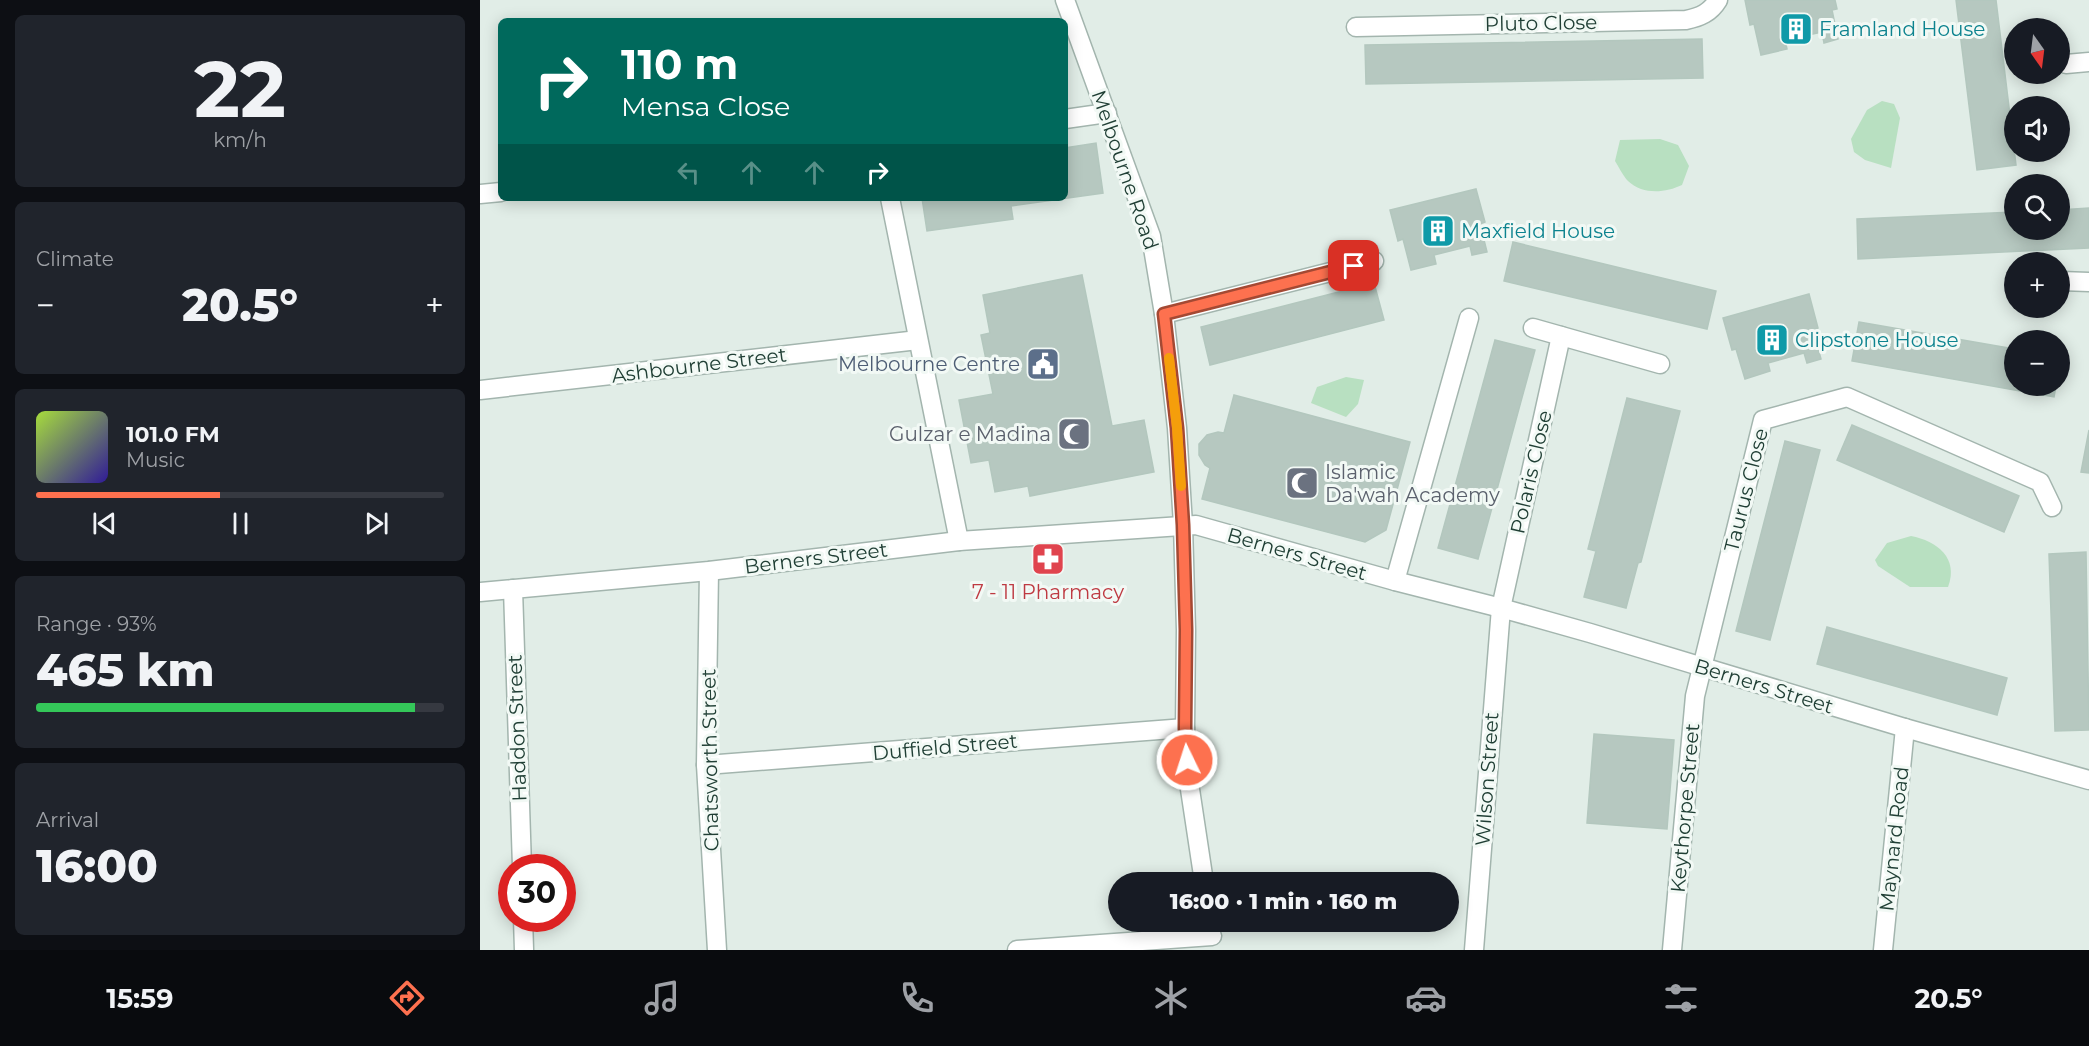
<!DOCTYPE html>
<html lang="en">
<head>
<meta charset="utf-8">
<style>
  :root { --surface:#171b24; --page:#20242c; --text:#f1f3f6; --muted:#9ea1a6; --line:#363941; --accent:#fd714f }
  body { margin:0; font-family:Montserrat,sans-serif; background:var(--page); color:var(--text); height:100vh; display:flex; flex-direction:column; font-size:22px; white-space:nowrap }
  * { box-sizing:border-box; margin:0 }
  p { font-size:20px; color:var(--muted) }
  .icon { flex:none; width:33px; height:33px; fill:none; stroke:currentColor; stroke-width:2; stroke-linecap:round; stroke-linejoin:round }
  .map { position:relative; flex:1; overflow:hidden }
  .panel { display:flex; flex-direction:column; gap:15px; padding:15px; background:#0d0f14; width:480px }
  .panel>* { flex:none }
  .guide { position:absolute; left:18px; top:18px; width:570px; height:183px; border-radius:9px; box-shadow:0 3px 15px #0003; background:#00695c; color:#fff; overflow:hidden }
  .needle { width:39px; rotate:166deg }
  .tools { position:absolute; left:1524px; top:18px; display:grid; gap:12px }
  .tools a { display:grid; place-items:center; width:66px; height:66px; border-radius:50%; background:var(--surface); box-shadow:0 3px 15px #0003; font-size:30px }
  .speed { position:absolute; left:18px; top:854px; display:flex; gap:12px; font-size:30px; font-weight:700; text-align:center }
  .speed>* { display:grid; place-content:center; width:78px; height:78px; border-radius:50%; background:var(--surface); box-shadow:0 3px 15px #0003; line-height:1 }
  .speed .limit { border:9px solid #d22; background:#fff; color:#111 }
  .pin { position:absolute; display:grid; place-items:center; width:51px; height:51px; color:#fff; margin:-26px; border-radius:12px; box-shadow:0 3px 9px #0006 }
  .me { position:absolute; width:66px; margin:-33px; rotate:356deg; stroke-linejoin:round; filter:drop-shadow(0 0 4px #0008) }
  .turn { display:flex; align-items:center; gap:21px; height:126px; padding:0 24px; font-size:27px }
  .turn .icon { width:78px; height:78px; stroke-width:2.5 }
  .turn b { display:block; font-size:42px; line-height:51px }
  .lanes { display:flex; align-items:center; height:57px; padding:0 24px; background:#0003; justify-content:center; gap:30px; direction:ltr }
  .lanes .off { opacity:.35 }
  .big { font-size:45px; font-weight:800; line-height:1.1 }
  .panel .widget { flex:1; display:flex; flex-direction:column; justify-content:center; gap:9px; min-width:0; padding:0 21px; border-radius:9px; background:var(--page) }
  .panel .dial { align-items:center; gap:0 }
  .dial b { font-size:78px; line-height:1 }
  .song { display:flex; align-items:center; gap:18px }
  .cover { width:72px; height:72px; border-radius:9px; background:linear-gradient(135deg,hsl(80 70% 55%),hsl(250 70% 35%)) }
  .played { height:6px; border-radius:3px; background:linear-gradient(90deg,var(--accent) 45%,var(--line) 45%) }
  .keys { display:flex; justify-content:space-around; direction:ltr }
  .heat { display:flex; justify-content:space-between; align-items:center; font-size:33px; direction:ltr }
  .charge { height:9px; border-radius:4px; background:linear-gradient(90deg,#34c759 93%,var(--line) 0) }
  .trip { position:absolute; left:628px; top:872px; width:351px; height:60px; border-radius:30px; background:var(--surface); box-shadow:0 3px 15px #0003; font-weight:800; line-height:60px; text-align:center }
  .dock { display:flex; height:96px; justify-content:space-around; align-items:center; background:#090b0e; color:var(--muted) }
  .dock .icon { width:42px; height:42px }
  .dock .current { color:var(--accent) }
  .dock b { font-size:27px; color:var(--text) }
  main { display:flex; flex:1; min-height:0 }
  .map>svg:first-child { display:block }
  .green { fill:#b8e0c1 }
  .building { fill:#b6c8c0; stroke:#b3c7be; stroke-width:1.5 }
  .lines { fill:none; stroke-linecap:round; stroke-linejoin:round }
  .minor-casing { stroke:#a3b5ae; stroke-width:21 }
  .minor { stroke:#fff; stroke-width:18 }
  .route-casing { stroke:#a44933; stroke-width:15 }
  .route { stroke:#fd714f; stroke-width:10 }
  .slow { stroke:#f59e0b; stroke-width:10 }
  .labels { text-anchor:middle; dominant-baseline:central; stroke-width:6; stroke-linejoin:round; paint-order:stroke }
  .street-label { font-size:20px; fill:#203f35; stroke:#f2f9f5 }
  .culture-label { font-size:20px; fill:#0d838f; stroke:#f2f9f5; text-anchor:start }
  .service-label { font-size:20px; fill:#4e5e75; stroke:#f2f9f5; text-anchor:end }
  .worship-label { font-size:20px; fill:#5b616d; stroke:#f2f9f5; text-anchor:end }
  .health-label { font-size:20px; fill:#be3a42; stroke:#f2f9f5 }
</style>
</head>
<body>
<main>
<section class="panel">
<div class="widget dial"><b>22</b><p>km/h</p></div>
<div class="widget"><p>Climate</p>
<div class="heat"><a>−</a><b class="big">20.5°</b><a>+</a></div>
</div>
<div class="widget">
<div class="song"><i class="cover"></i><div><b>101.0 FM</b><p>Music</p></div></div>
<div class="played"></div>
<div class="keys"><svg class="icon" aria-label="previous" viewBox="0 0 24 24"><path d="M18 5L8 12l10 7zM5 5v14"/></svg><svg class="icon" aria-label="pause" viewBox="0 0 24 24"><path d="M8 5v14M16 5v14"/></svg><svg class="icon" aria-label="next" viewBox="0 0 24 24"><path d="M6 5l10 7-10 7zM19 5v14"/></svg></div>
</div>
<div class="widget"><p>Range · 93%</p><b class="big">465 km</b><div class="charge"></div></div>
<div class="widget"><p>Arrival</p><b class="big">16:00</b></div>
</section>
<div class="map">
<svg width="1609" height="950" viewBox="0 0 1609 950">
  <rect width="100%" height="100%" fill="#e1ede7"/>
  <!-- green -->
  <g class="green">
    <polygon points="1402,101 1414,104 1420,118 1411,168 1385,160 1374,152 1371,139 1387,110"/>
    <path d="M1180 139 1198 145 1209 166 1202 185C1185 193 1163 195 1148 181 1143 176 1139 167 1135 161L1140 140Z"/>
    <polygon points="866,377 884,380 878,404 866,417 831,403 837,387"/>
    <path d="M1431 536C1457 541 1479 558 1468 587H1430L1398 566 1395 560 1407 543Z"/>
  </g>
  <!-- building -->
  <g class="building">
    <polygon points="1265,0 1355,0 1357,9 1352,10 1358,39 1344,43 1342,32 1305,40 1307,49 1281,55 1274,24 1270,25"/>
    <polygon points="1476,0 1516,0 1536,165 1497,170"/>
    <polygon points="1222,39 1223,78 886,84 885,45"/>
    <polygon points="616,143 623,193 531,206 533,219 447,231 442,198 585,198 585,148"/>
    <polygon points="996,189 1005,222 1000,224 1007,252 992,255 990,246 954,255 956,264 931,270 923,239 918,241 910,210"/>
    <polygon points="1609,208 1609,248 1378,259 1377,219 1534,212 1534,230 1580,230 1580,210"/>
    <polygon points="1033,242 1236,291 1227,329 1024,281"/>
    <polygon points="602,275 632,426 664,420 674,472 550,496 548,486 515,492 509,460 491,463 479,400 513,394 501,335 510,333 503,295"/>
    <polygon points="894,283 904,320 730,365 721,327"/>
    <polygon points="1329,294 1338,328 1333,330 1341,359 1327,363 1324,353 1288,363 1290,371 1265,379 1256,349 1252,350 1243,318"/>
    <polygon points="1379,322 1534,349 1534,386 1576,386 1574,397 1372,361"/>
    <polygon points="1015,340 1055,350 998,559 958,548"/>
    <polygon points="754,395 930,442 906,530 885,542 722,499 730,468 725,465 719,455 719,444 727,435 738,432 744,433"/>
    <polygon points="1147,398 1200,411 1161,562 1158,563 1146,608 1104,597 1116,551 1108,549"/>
    <polygon points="1372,425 1539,496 1524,532 1357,460"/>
    <polygon points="1609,430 1609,473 1601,472"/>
    <polygon points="1305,441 1340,450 1290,640 1256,631"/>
    <polygon points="1606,552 1609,730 1575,731 1569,554"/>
    <polygon points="1347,627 1527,678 1517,715 1337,664"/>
    <polygon points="1114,734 1194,740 1187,829 1107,823"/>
  </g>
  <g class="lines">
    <!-- minor casing -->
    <g class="minor-casing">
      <g id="minor">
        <polyline points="585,0 671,236 684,314 697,428 703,525 706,630 705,728 708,776 724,882"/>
        <path d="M876 27 1206 20C1220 17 1230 13 1238 0"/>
        <polyline points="1586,64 1609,62"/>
        <polyline points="585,119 627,113"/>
        <polyline points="0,194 21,192"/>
        <polyline points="410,198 479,541"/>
        <polyline points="1581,281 1609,282"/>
        <polyline points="684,314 894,261"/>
        <polyline points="1053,328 1180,364"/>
        <polyline points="0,390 438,340"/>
        <polyline points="229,571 226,765 237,950"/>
        <polyline points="915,581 989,318"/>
        <polyline points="33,589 42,867"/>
        <polyline points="0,592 229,571 479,541 716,525 915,581 1021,608 1110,633 1425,728 1609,780"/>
        <polyline points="226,765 705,728"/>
        <polyline points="43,918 44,950"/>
        <polyline points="537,950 732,936"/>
        <polyline points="994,950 1021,608 1081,336"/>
        <polyline points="1192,950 1215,696 1283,420 1367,397 1560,482 1572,507"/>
        <polyline points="1403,950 1425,728"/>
      </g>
    </g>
    <!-- minor -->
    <use href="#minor" class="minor"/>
  </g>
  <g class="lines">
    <!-- route casing -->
    <g class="route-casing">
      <polyline id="route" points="707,760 705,728 706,630 703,525 697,428 684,314 874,266"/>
    </g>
    <!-- route -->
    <use href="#route" class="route"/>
    <!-- slow -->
    <polyline class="slow" points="689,358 697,428 701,486"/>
  </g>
  <!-- icons -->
  <defs>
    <g id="building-square" transform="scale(1.725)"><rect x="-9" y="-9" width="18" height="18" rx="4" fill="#0f9aa8" stroke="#f2f9f5"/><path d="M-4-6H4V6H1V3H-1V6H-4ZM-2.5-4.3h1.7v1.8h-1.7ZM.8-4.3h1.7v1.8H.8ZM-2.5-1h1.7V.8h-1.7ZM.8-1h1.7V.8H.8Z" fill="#fff"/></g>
    <g id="civic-square" transform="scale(1.725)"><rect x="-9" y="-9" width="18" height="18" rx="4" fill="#5c6f8a" stroke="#f2f9f5"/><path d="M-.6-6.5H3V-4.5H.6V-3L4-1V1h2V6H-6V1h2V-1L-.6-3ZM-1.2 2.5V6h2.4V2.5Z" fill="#fff"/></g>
    <g id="mosque-square" transform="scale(1.725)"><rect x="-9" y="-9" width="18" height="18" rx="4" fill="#6b7280" stroke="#f2f9f5"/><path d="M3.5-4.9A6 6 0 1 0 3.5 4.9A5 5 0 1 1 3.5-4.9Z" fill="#fff"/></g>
    <g id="pharmacy-square" transform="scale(1.725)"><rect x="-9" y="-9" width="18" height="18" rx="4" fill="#e0444e" stroke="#f2f9f5"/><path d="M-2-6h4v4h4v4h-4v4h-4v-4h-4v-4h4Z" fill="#fff"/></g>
  </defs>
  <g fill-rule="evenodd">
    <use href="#building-square" x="1316" y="29"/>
    <use href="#building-square" x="958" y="231"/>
    <use href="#building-square" x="1292" y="340"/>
    <use href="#civic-square" x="563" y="364"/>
    <use href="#mosque-square" x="594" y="434"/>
    <use href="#mosque-square" x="822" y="483"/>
    <use href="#pharmacy-square" x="568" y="559"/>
  </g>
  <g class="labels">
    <!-- street labels -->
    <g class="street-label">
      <text transform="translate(1061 23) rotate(-1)">Pluto Close</text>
      <text transform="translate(645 170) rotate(71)">Melbourne Road</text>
      <text transform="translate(219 365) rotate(-7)">Ashbourne Street</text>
      <text transform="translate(1051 472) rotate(-77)">Polaris Close</text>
      <text transform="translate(1266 490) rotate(-76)">Taurus Close</text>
      <text transform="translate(817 554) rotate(16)">Berners Street</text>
      <text transform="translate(336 558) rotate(-7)">Berners Street</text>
      <text transform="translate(1284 686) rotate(17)">Berners Street</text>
      <text transform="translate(37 728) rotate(-92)">Haddon Street</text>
      <text transform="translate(465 747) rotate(-5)">Duffield Street</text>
      <text transform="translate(230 760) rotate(-91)">Chatsworth Street</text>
      <text transform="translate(1007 779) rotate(-86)">Wilson Street</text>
      <text transform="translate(1205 808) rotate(-85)">Keythorpe Street</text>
      <text transform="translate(1414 839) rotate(-84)">Maynard Road</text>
    </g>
    <!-- culture labels -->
    <g class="culture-label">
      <text x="1339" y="29">Framland House</text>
      <text x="981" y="231">Maxfield House</text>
      <text x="1315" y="340">Clipstone House</text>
    </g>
    <!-- service labels -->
    <g class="service-label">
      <text x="540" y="364">Melbourne Centre</text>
    </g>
    <!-- worship labels -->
    <g class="worship-label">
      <text x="571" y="434">Gulzar e Madina</text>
      <text x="845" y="472" text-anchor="start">Islamic<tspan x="845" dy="23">Da'wah Academy</tspan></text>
    </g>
    <!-- health labels -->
    <g class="health-label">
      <text x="568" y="592">7 - 11 Pharmacy</text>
    </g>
  </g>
</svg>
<div class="tools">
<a><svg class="needle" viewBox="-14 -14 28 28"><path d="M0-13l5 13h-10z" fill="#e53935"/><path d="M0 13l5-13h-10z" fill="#9ea1a6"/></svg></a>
<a><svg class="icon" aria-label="sound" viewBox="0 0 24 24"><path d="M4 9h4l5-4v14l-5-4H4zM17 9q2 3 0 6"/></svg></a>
<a><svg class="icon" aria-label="search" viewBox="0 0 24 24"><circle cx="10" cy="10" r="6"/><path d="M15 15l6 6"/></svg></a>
<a>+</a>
<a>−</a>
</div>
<div class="speed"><div class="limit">30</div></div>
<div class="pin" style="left:874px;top:266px;background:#d93025"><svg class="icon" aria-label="arrive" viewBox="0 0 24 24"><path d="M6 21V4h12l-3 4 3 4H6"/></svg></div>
<svg class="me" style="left:707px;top:760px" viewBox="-20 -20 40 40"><circle r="17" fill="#fd714f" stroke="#fff" stroke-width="3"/><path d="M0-11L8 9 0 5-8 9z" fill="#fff"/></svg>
<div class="trip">16:00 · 1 min · 160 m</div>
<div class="guide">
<div class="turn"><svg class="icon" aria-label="right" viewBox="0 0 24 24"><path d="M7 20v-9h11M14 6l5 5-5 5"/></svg><div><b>110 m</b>Mensa Close</div></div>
<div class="lanes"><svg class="icon off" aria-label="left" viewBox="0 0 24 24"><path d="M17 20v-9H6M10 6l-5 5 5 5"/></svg><svg class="icon off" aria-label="ahead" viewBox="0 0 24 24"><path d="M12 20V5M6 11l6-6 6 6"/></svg><svg class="icon off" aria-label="ahead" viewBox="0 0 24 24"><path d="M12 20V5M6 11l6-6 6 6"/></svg><svg class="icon" aria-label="right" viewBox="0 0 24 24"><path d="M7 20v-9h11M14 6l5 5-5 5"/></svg></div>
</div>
</div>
</main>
<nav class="dock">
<b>15:59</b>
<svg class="icon current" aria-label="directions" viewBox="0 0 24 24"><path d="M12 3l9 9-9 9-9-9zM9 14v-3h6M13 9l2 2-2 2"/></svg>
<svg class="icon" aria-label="music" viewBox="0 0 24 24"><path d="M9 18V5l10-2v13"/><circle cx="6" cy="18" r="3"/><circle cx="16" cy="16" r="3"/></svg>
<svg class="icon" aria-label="phone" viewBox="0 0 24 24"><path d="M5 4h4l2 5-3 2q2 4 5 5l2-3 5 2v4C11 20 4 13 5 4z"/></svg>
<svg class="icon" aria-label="climate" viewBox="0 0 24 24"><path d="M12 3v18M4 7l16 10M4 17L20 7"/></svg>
<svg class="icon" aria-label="car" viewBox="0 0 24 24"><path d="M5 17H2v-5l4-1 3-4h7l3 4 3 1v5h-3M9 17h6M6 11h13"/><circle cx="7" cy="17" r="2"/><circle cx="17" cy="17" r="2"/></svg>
<svg class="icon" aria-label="filters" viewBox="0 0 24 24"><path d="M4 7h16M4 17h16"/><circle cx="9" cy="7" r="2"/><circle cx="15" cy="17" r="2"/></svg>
<b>20.5°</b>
</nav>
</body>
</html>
